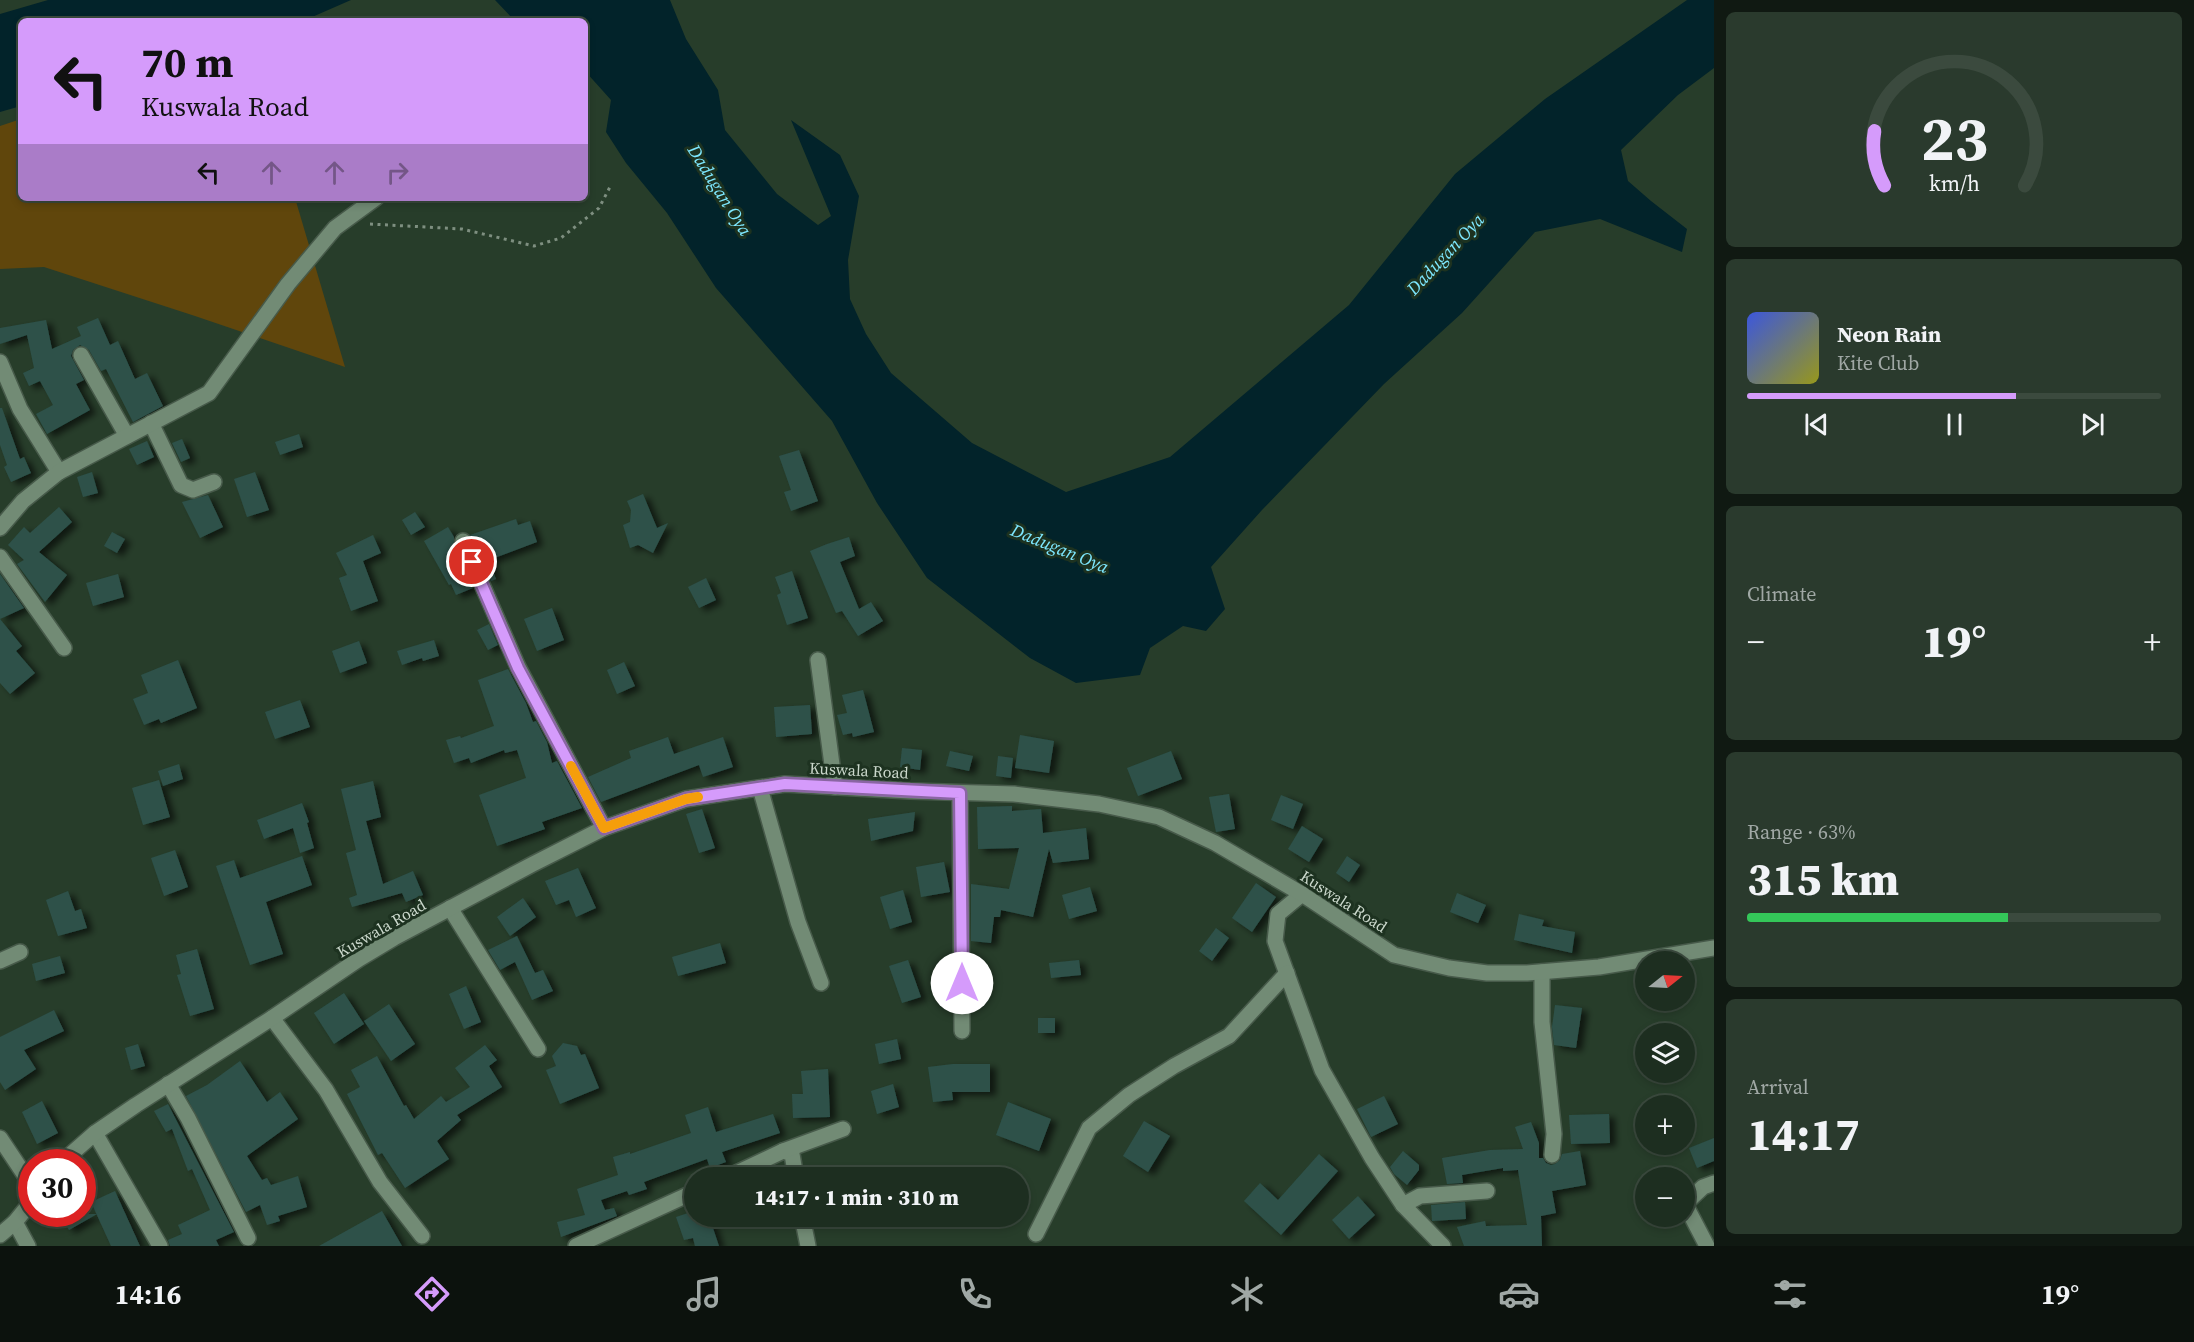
<!DOCTYPE html>
<html lang="en">
<head>
<meta charset="utf-8">
<style>
  :root { --surface:#1d2e20; --page:#2a3a2d; --text:#f1f3f6; --muted:#a0a8a5; --line:#3b4a3e; --accent:#d59bfb }
  body { margin:0; font-family:"Source Serif 4",serif; background:var(--page); color:var(--text); height:100vh; display:flex; flex-direction:column; font-size:22px; white-space:nowrap }
  * { box-sizing:border-box; margin:0 }
  p { font-size:20px; color:var(--muted) }
  .icon { flex:none; width:33px; height:33px; fill:none; stroke:currentColor; stroke-width:2; stroke-linecap:round; stroke-linejoin:round }
  .map { position:relative; flex:1; overflow:hidden }
  .details { display:flex; flex-direction:column; gap:12px; padding:12px; background:#101912; width:480px }
  .details>* { flex:none }
  .hud { position:absolute; left:18px; top:18px; width:570px; height:183px; border-radius:9px; box-shadow:0 3px 9px #0003,0 0 0 2px var(--line); background:#d59bfb; color:#111; overflow:hidden }
  .needle { width:39px; rotate:72deg }
  .tools { position:absolute; left:1635px; top:951px; display:grid; gap:12px }
  .tools a { display:grid; place-items:center; width:60px; height:60px; border-radius:50%; background:var(--surface); box-shadow:0 3px 9px #0003,0 0 0 2px var(--line); font-size:30px }
  .speed { position:absolute; left:18px; top:1149px; display:flex; gap:12px; font-size:30px; font-weight:700; text-align:center }
  .speed>* { display:grid; place-content:center; width:78px; height:78px; border-radius:50%; background:var(--surface); box-shadow:0 3px 9px #0003,0 0 0 2px var(--line); line-height:1 }
  .speed .limit { border:9px solid #d22; background:#fff; color:#111 }
  .pin { position:absolute; display:grid; place-items:center; width:51px; height:51px; color:#fff; margin:-26px; border:3px solid #fff; border-radius:50%; box-shadow:0 2px 6px #0007 }
  .me { position:absolute; width:66px; margin:-33px; rotate:0deg; stroke-linejoin:round; filter:drop-shadow(0 0 4px #0008) }
  .turn { display:flex; align-items:center; gap:21px; height:126px; padding:0 24px; font-size:27px }
  .turn .icon { width:78px; height:78px; stroke-width:2.5 }
  .turn b { display:block; font-size:42px; line-height:51px }
  .lanes { display:flex; align-items:center; height:57px; padding:0 24px; background:#0003; justify-content:center; gap:30px; direction:ltr }
  .lanes .off { opacity:.35 }
  .big { font-size:45px; font-weight:800; line-height:1.1 }
  .details .tile { flex:1; display:flex; flex-direction:column; justify-content:center; gap:9px; min-width:0; padding:0 21px; border-radius:9px; background:var(--page) }
  .details .dial { align-items:center; gap:0 }
  .dial svg { height:156px; overflow:visible; fill:none; stroke:var(--line); stroke-width:7; stroke-linecap:round; text-anchor:middle }
  .dial text { fill:var(--text); stroke:none }
  .song { display:flex; align-items:center; gap:18px }
  .cover { width:72px; height:72px; border-radius:9px; background:linear-gradient(135deg,hsl(230 70% 55%),hsl(60 70% 35%)) }
  .played { height:6px; border-radius:3px; background:linear-gradient(90deg,var(--accent) 65%,var(--line) 65%) }
  .keys { display:flex; justify-content:space-around; direction:ltr }
  .heat { display:flex; justify-content:space-between; align-items:center; font-size:33px; direction:ltr }
  .charge { height:9px; border-radius:4px; background:linear-gradient(90deg,#34c759 63%,var(--line) 0) }
  .trip { position:absolute; left:684px; top:1167px; width:345px; height:60px; border-radius:30px; background:var(--surface); box-shadow:0 3px 9px #0003,0 0 0 2px var(--line); font-weight:800; line-height:60px; text-align:center }
  .dock { display:flex; height:96px; justify-content:space-around; align-items:center; background:#0c120d; color:var(--muted) }
  .dock .icon { width:42px; height:42px }
  .dock .active { color:var(--accent) }
  .dock b { font-size:27px; color:var(--text) }
  main { display:flex; flex:1; min-height:0 }
  .map>svg:first-child { display:block }
  .green { fill:#60460c }
  .water { fill:#02232a }
  .building { fill:#2d514a; filter:url(#shadow) }
  .lines { fill:none; stroke-linecap:round; stroke-linejoin:round }
  .minor-casing { stroke:#475a4a; stroke-width:18 }
  .path { stroke:#7e8f80; stroke-width:3; stroke-dasharray:3 4.5; stroke-linecap:butt }
  .minor { stroke:#728b75; stroke-width:15 }
  .route-casing { stroke:#8a65a3; stroke-width:15 }
  .route { stroke:#d59bfb; stroke-width:10 }
  .slow { stroke:#f59e0b; stroke-width:10 }
  .labels { text-anchor:middle; dominant-baseline:central; stroke-width:6; stroke-linejoin:round; paint-order:stroke }
  .street-label { font-size:16px; fill:#cbd8cc; stroke:#1d3220 }
  .water-label { font-size:18px; font-style:italic; fill:#7ee8ff; stroke:#1d3220 }
</style>
</head>
<body>
<main>
<div class="map">
<svg width="1714" height="1246" viewBox="0 0 1714 1246">
  <defs>
    <filter id="shadow"><feDropShadow dx="6" dy="3.5" stdDeviation="3" flood-color="#0009"/></filter>
  </defs>
  <rect width="100%" height="100%" fill="#273d2a"/>
  <!-- green -->
  <polygon class="green" points="21,119 21,198 295,198 345,367 195,316 44,267 0,269 0,126"/>
  <!-- water -->
  <g class="water">
    <polygon points="48,0 351,0 303,21 21,21 21,106 0,112 0,14"/>
    <polygon points="495,0 670,0 686,39 718,90 725,130 777,194 818,225 831,216 791,120 840,155 859,196 848,260 850,299 866,334 891,373 972,443 1066,492 1170,457 1349,305 1455,174 1545,99 1687,0 1714,0 1714,68 1678,95 1621,150 1628,181 1651,201 1687,229 1682,252 1600,219 1535,232 1462,313 1384,384 1262,510 1211,567 1225,609 1206,631 1183,626 1150,648 1140,675 1076,683 1030,658 927,578 877,503 832,421 716,288 667,213 626,163 606,132 611,100 585,71 585,21 515,21"/>
  </g>
  <!-- building -->
  <g class="building">
    <polygon points="98,318 110,345 118,341 135,379 147,373 163,406 133,422 106,369 101,371 89,350 80,345 73,350 71,356 84,380 76,384 90,410 47,434 36,414 53,405 40,381 29,386 23,373 34,368 27,335 0,344 0,328 46,320 52,349 81,336 77,327"/>
    <polygon points="0,408 2,408 20,459 24,457 31,473 11,482 4,467 7,465 0,445"/>
    <polygon points="299,434 303,447 280,455 275,442"/>
    <polygon points="182,439 190,458 181,462 172,443"/>
    <polygon points="147,441 154,457 137,465 129,449"/>
    <polygon points="799,450 818,501 791,511 784,492 791,490 779,456"/>
    <polygon points="92,472 98,493 83,497 77,477"/>
    <polygon points="255,472 269,510 247,517 234,479"/>
    <polygon points="643,494 657,528 668,523 653,553 638,545 630,548 623,525 630,522 631,510 627,501"/>
    <polygon points="208,495 223,527 200,538 182,502"/>
    <polygon points="59,507 72,522 39,552 67,575 45,602 17,564 24,560 8,545 24,527 30,533"/>
    <polygon points="415,512 425,527 411,535 402,520"/>
    <polygon points="516,519 518,525 530,521 537,542 489,560 496,579 491,581 470,535"/>
    <polygon points="448,527 454,537 454,545 473,588 456,595 451,584 449,585 424,541"/>
    <polygon points="112,532 125,539 117,553 104,546"/>
    <polygon points="373,535 381,553 363,561 378,601 351,611 339,578 347,575 336,553"/>
    <polygon points="849,537 855,556 840,562 859,609 871,602 883,621 858,636 842,611 836,613 810,551 827,544"/>
    <polygon points="792,571 808,618 787,625 777,595 781,593 775,577"/>
    <polygon points="0,574 24,608 0,619 22,646 16,651 35,673 10,694 0,683"/>
    <polygon points="118,574 124,597 93,606 86,583"/>
    <polygon points="706,578 716,600 699,608 688,587"/>
    <polygon points="552,608 564,640 537,651 524,619"/>
    <polygon points="489,624 498,645 488,650 477,630"/>
    <polygon points="434,640 439,656 423,661 422,658 402,665 397,651"/>
    <polygon points="359,641 367,663 340,673 332,651"/>
    <polygon points="178,660 197,708 161,723 159,719 144,725 133,699 148,693 141,675"/>
    <polygon points="624,662 635,686 617,694 607,670"/>
    <polygon points="508,669 526,703 533,722 536,721 547,742 552,763 557,761 582,808 542,822 545,829 497,846 479,795 526,778 517,750 505,753 504,750 471,763 469,758 454,763 446,740 460,736 461,738 494,726 478,680"/>
    <polygon points="863,690 874,732 853,737 852,733 843,735 837,715 847,713 842,695"/>
    <polygon points="300,700 310,727 275,739 265,712"/>
    <polygon points="810,705 812,734 776,737 774,707"/>
    <polygon points="1020,735 1054,741 1049,773 1015,768"/>
    <polygon points="668,737 674,754 723,737 733,767 703,777 699,765 601,802 588,777 631,758 629,751"/>
    <polygon points="902,748 922,750 920,770 900,767"/>
    <polygon points="950,751 973,756 969,771 946,766"/>
    <polygon points="1171,751 1182,779 1138,796 1127,768"/>
    <polygon points="998,756 1013,758 1011,778 996,776"/>
    <polygon points="179,764 183,779 163,786 158,771"/>
    <polygon points="159,780 170,817 143,825 132,788"/>
    <polygon points="373,781 381,817 366,821 383,884 413,871 423,895 406,902 402,893 352,907 349,898 357,895 346,853 356,850 341,789"/>
    <polygon points="1229,794 1235,829 1216,832 1209,797"/>
    <polygon points="1281,795 1303,804 1293,829 1271,820"/>
    <polygon points="302,803 309,822 307,823 314,848 300,853 293,828 264,839 257,820"/>
    <polygon points="1012,806 1012,811 1041,809 1043,833 1086,828 1089,859 1053,863 1049,849 1033,917 1001,910 1000,917 994,917 991,943 971,941 971,884 1009,889 1019,848 978,849 977,807"/>
    <polygon points="702,809 715,848 699,853 686,814"/>
    <polygon points="915,812 913,831 871,841 868,819"/>
    <polygon points="1302,826 1323,839 1309,862 1288,849"/>
    <polygon points="175,850 188,887 164,896 151,858"/>
    <polygon points="302,856 312,885 266,902 283,954 250,965 216,866 234,860 240,878"/>
    <polygon points="1347,856 1360,865 1349,882 1336,873"/>
    <polygon points="944,862 950,892 921,897 916,867"/>
    <polygon points="578,868 596,908 576,917 569,900 556,905 545,881"/>
    <polygon points="1256,883 1276,897 1252,932 1232,918"/>
    <polygon points="1090,887 1097,911 1069,919 1062,895"/>
    <polygon points="903,890 912,922 890,929 880,897"/>
    <polygon points="68,891 75,911 81,909 87,928 58,936 46,900"/>
    <polygon points="1457,893 1486,905 1478,923 1450,912"/>
    <polygon points="523,898 536,917 510,936 497,917"/>
    <polygon points="1519,914 1544,920 1542,926 1575,932 1572,953 1514,940"/>
    <polygon points="1216,928 1229,938 1212,961 1199,951"/>
    <polygon points="517,936 535,973 543,970 553,991 532,1000 515,962 500,970 488,950"/>
    <polygon points="720,943 726,963 678,976 672,957"/>
    <polygon points="197,949 214,1009 190,1016 177,975 181,974 176,955"/>
    <polygon points="60,956 65,973 36,981 32,964"/>
    <polygon points="908,960 921,997 902,1003 889,966"/>
    <polygon points="1079,960 1081,975 1051,978 1049,963"/>
    <polygon points="466,986 481,1022 464,1029 449,994"/>
    <polygon points="344,993 364,1024 334,1044 314,1013"/>
    <polygon points="389,1004 415,1044 391,1061 364,1021"/>
    <polygon points="1555,1005 1582,1008 1576,1048 1554,1045 1552,1027"/>
    <polygon points="54,1010 64,1031 24,1050 36,1069 5,1090 0,1082 0,1037"/>
    <rect x="1038" y="1018" width="17" height="15"/>
    <polygon points="897,1039 901,1059 879,1064 875,1044"/>
    <polygon points="563,1043 577,1046 581,1055 585,1054 599,1088 560,1104 546,1070 556,1066 552,1056"/>
    <polygon points="138,1044 145,1066 131,1070 125,1048"/>
    <polygon points="485,1045 497,1060 489,1066 502,1087 457,1115 461,1120 437,1141 449,1159 405,1188 382,1153 378,1155 347,1094 360,1087 351,1070 377,1056 404,1106 406,1105 414,1119 441,1096 446,1102 470,1087 455,1068"/>
    <polygon points="240,1061 267,1102 280,1092 298,1119 247,1156 262,1180 267,1178 271,1185 298,1176 307,1207 278,1216 280,1221 267,1225 260,1205 246,1212 186,1096 207,1085"/>
    <polygon points="953,1064 990,1064 990,1092 952,1092 953,1100 933,1102 928,1067"/>
    <polygon points="828,1069 830,1117 793,1118 792,1094 803,1094 801,1071"/>
    <polygon points="893,1084 899,1107 877,1114 871,1091"/>
    <polygon points="1384,1096 1398,1124 1371,1137 1357,1109"/>
    <polygon points="42,1101 58,1133 37,1144 22,1112"/>
    <polygon points="1008,1102 1051,1119 1039,1151 996,1135"/>
    <polygon points="168,1104 234,1232 216,1240 219,1246 170,1246 168,1240 182,1234 178,1225 210,1210 192,1169 188,1171 172,1129 166,1132 154,1111"/>
    <polygon points="708,1107 716,1132 773,1114 780,1133 722,1152 726,1162 710,1168 707,1159 644,1182 647,1189 629,1195 627,1191 601,1200 605,1210 614,1208 617,1216 561,1237 557,1222 585,1215 577,1189 618,1175 613,1157 630,1152 630,1154 691,1133 685,1115"/>
    <polygon points="1609,1114 1610,1143 1571,1144 1569,1115"/>
    <polygon points="1144,1121 1170,1136 1148,1172 1123,1156"/>
    <polygon points="1531,1122 1539,1143 1539,1158 1543,1158 1546,1163 1551,1165 1555,1164 1560,1160 1562,1154 1580,1151 1586,1185 1552,1191 1556,1213 1541,1216 1542,1246 1464,1246 1457,1227 1485,1221 1486,1226 1527,1225 1518,1170 1503,1171 1503,1168 1462,1175 1463,1183 1447,1184 1442,1158 1490,1150 1523,1149 1515,1127"/>
    <polygon points="1714,1138 1714,1161 1697,1168 1689,1148"/>
    <polygon points="1403,1151 1419,1165 1419,1170 1407,1185 1394,1174 1390,1167"/>
    <polygon points="1319,1154 1338,1171 1281,1235 1244,1201 1260,1183 1278,1200"/>
    <polygon points="115,1191 140,1246 111,1246 91,1202"/>
    <polygon points="1358,1196 1375,1215 1349,1239 1332,1220"/>
    <polygon points="1465,1202 1466,1219 1432,1221 1431,1205"/>
    <polygon points="382,1211 402,1246 319,1246"/>
    <polygon points="694,1211 694,1216 709,1216 719,1246 695,1246 693,1238 684,1240 676,1217"/>
    <polygon points="59,1214 97,1214 69,1230"/>
  </g>
  <g class="lines">
    <!-- minor casing -->
    <g class="minor-casing">
      <g id="minor">
        <polyline points="81,355 127,436"/>
        <polyline points="0,362 20,409 59,472"/>
        <polyline points="151,423 181,485 193,490 214,482"/>
        <polyline points="0,528 23,501 59,472 209,393 288,284 335,228 376,198"/>
        <polyline points="463,541 518,667 604,828"/>
        <polyline points="0,557 64,648"/>
        <polyline points="818,660 835,787"/>
        <polyline points="760,788 798,922 821,983"/>
        <polyline points="960,793 962,1031"/>
        <polyline points="1302,894 1278,914 1275,941 1322,1070 1372,1158 1403,1205 1443,1246"/>
        <polyline points="450,908 538,1049"/>
        <polyline points="0,961 20,952"/>
        <polyline points="1542,972 1542,1022 1554,1134 1552,1155"/>
        <polyline points="272,1018 326,1090 380,1182 422,1236"/>
        <polyline points="168,1084 188,1118 248,1238"/>
        <polyline points="95,1133 160,1246"/>
        <polyline points="0,1138 32,1186"/>
        <polyline points="783,1151 792,1154 796,1178"/>
        <polyline points="62,1162 95,1133 136,1105 272,1018 359,959 394,938 533,864 604,828 686,799 785,784 910,791 1014,794 1099,804 1159,817 1215,843 1302,894 1394,955 1449,968 1487,973 1527,973 1599,967 1714,948"/>
        <polyline points="726,1178 783,1151 843,1129"/>
        <polyline points="1403,1205 1420,1196 1487,1191"/>
        <polyline points="802,1216 808,1246"/>
        <polyline points="15,1222 28,1246"/>
        <polyline points="1036,1234 1089,1128 1129,1095 1174,1066 1229,1036 1287,973"/>
        <polyline points="0,1235 15,1222 32,1201"/>
        <polyline points="576,1246 694,1192"/>
        <polyline points="1707,1246 1685,1204 1703,1187 1714,1183"/>
      </g>
    </g>
    <!-- path -->
    <polyline class="path" points="370,224 462,229 534,246 561,238 599,208 611,185"/>
    <!-- minor -->
    <use href="#minor" class="minor"/>
  </g>
  <g class="lines">
    <!-- route casing -->
    <g class="route-casing">
      <polyline id="route" points="472,562 518,668 604,828 686,799 785,784 960,793 962,983"/>
    </g>
    <!-- route -->
    <use href="#route" class="route"/>
    <!-- slow -->
    <polyline class="slow" points="571,766 604,828 686,799 698,797"/>
  </g>
  <g class="labels">
    <!-- street labels -->
    <g class="street-label">
      <text transform="translate(859 770) rotate(3)">Kuswala Road</text>
      <text transform="translate(1344 901) rotate(33)">Kuswala Road</text>
      <text transform="translate(381 928) rotate(-30)">Kuswala Road</text>
    </g>
    <!-- water labels -->
    <g class="water-label">
      <text transform="translate(720 190) rotate(58)">Dadugan Oya</text>
      <text transform="translate(1445 254) rotate(-47)">Dadugan Oya</text>
      <text transform="translate(1060 548) rotate(22)">Dadugan Oya</text>
    </g>
  </g>
</svg>
<div class="tools">
<a><svg class="needle" viewBox="-14 -14 28 28"><path d="M0-13l5 13h-10z" fill="#e53935"/><path d="M0 13l5-13h-10z" fill="#a0a8a5"/></svg></a>
<a><svg class="icon" aria-label="layers" viewBox="0 0 24 24"><path d="M12 4l9 5-9 5-9-5zM3 14l9 5 9-5"/></svg></a>
<a>+</a>
<a>−</a>
</div>
<div class="speed"><div class="limit">30</div></div>
<div class="pin" style="left:472px;top:562px;background:#d93025"><svg class="icon" aria-label="arrive" viewBox="0 0 24 24"><path d="M6 21V4h12l-3 4 3 4H6"/></svg></div>
<svg class="me" style="left:962px;top:983px" viewBox="-20 -20 40 40"><circle r="19" fill="#fff"/><path d="M0-13L10 11 0 6-10 11z" fill="#d59bfb"/></svg>
<div class="trip">14:17 · 1 min · 310 m</div>
<div class="hud">
<div class="turn"><svg class="icon" aria-label="left" viewBox="0 0 24 24"><path d="M17 20v-9H6M10 6l-5 5 5 5"/></svg><div><b>70 m</b>Kuswala Road</div></div>
<div class="lanes"><svg class="icon" aria-label="left" viewBox="0 0 24 24"><path d="M17 20v-9H6M10 6l-5 5 5 5"/></svg><svg class="icon off" aria-label="ahead" viewBox="0 0 24 24"><path d="M12 20V5M6 11l6-6 6 6"/></svg><svg class="icon off" aria-label="ahead" viewBox="0 0 24 24"><path d="M12 20V5M6 11l6-6 6 6"/></svg><svg class="icon off" aria-label="right" viewBox="0 0 24 24"><path d="M7 20v-9h11M14 6l5 5-5 5"/></svg></div>
</div>
</div>
<section class="details">
<div class="tile dial"><svg viewBox="0 0 100 80">
<path d="M14 69A42 42 0 1 1 86 69"/>
<path d="M14 69A42 42 0 0 1 9 41" stroke="#d59bfb"/>
<text x="50" y="56" font-size="32" font-weight="700">23</text>
<text x="50" y="72" font-size="11">km/h</text>
</svg></div>
<div class="tile">
<div class="song"><i class="cover"></i><div><b>Neon Rain</b><p>Kite Club</p></div></div>
<div class="played"></div>
<div class="keys"><svg class="icon" aria-label="previous" viewBox="0 0 24 24"><path d="M18 5L8 12l10 7zM5 5v14"/></svg><svg class="icon" aria-label="pause" viewBox="0 0 24 24"><path d="M8 5v14M16 5v14"/></svg><svg class="icon" aria-label="next" viewBox="0 0 24 24"><path d="M6 5l10 7-10 7zM19 5v14"/></svg></div>
</div>
<div class="tile"><p>Climate</p>
<div class="heat"><a>−</a><b class="big">19°</b><a>+</a></div>
</div>
<div class="tile"><p>Range · 63%</p><b class="big">315 km</b><div class="charge"></div></div>
<div class="tile"><p>Arrival</p><b class="big">14:17</b></div>
</section>
</main>
<nav class="dock">
<b>14:16</b>
<svg class="icon active" aria-label="directions" viewBox="0 0 24 24"><path d="M12 3l9 9-9 9-9-9zM9 14v-3h6M13 9l2 2-2 2"/></svg>
<svg class="icon" aria-label="music" viewBox="0 0 24 24"><path d="M9 18V5l10-2v13"/><circle cx="6" cy="18" r="3"/><circle cx="16" cy="16" r="3"/></svg>
<svg class="icon" aria-label="phone" viewBox="0 0 24 24"><path d="M5 4h4l2 5-3 2q2 4 5 5l2-3 5 2v4C11 20 4 13 5 4z"/></svg>
<svg class="icon" aria-label="climate" viewBox="0 0 24 24"><path d="M12 3v18M4 7l16 10M4 17L20 7"/></svg>
<svg class="icon" aria-label="car" viewBox="0 0 24 24"><path d="M5 17H2v-5l4-1 3-4h7l3 4 3 1v5h-3M9 17h6M6 11h13"/><circle cx="7" cy="17" r="2"/><circle cx="17" cy="17" r="2"/></svg>
<svg class="icon" aria-label="filters" viewBox="0 0 24 24"><path d="M4 7h16M4 17h16"/><circle cx="9" cy="7" r="2"/><circle cx="15" cy="17" r="2"/></svg>
<b>19°</b>
</nav>
</body>
</html>
